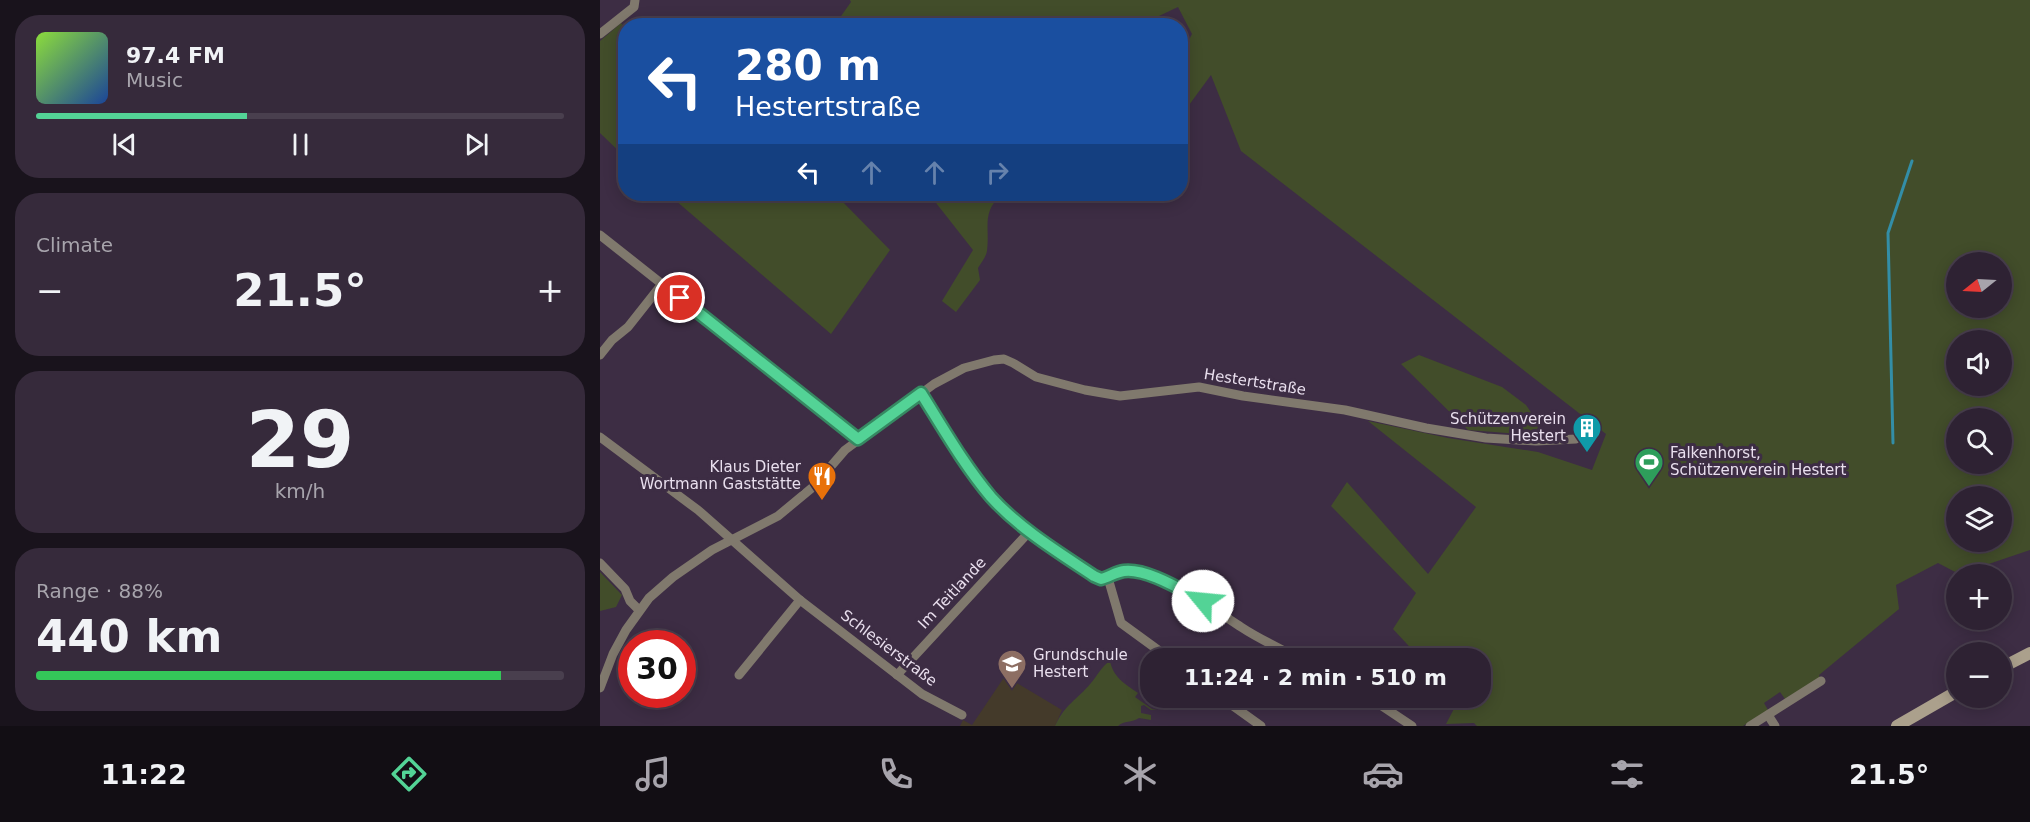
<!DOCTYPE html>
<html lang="en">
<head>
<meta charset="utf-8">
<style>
  :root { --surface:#2e2233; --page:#362a3b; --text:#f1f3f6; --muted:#a7a4ac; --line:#493f4e; --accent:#53d396 }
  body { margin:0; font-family:"DejaVu Sans",sans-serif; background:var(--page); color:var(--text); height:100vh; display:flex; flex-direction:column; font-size:22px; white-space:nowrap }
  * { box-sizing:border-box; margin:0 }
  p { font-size:20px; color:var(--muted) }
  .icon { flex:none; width:33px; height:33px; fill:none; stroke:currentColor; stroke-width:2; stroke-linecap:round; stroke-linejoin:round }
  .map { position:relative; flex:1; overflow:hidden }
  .sheet { display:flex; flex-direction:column; gap:15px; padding:15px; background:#19131c; width:600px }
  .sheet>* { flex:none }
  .guide { position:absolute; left:18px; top:18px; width:570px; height:183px; border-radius:24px; box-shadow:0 3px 15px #0003,0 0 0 2px var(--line); background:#1a4fa0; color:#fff; overflow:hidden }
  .needle { width:39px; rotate:252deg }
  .tools { position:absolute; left:1346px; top:252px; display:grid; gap:12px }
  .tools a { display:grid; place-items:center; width:66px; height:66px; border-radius:50%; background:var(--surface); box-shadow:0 3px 15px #0003,0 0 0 2px var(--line); font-size:30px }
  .speed { position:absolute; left:18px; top:630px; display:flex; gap:12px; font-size:30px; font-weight:700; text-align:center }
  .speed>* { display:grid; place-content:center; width:78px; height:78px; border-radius:50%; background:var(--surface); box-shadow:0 3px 15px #0003,0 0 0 2px var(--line); line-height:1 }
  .speed .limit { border:9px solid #d22; background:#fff; color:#111 }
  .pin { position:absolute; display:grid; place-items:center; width:51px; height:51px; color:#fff; margin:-26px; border:3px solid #fff; border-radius:50%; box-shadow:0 2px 6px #0007 }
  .me { position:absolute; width:66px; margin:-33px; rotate:298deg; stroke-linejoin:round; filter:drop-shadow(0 0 4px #0008) }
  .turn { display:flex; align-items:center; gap:21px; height:126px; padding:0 18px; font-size:27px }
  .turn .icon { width:78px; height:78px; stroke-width:2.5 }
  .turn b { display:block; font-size:42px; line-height:51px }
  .lanes { display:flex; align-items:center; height:57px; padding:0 18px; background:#0003; justify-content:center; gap:30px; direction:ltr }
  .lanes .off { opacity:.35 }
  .big { font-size:45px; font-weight:700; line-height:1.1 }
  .sheet .tile { flex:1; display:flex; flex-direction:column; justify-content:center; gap:9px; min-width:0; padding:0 21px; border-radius:24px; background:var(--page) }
  .sheet .dial { align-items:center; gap:0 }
  .dial b { font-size:78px; line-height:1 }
  .song { display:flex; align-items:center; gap:18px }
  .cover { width:72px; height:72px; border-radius:9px; background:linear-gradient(135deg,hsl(90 70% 55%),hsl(220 70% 35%)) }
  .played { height:6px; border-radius:3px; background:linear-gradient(90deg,var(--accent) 40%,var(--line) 40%) }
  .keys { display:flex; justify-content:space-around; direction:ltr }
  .heat { display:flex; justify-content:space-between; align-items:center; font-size:33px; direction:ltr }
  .charge { height:9px; border-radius:4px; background:linear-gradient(90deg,#34c759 88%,var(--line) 0) }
  .trip { position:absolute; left:540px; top:648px; width:351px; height:60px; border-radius:24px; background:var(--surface); box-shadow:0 3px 15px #0003,0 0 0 2px var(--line); font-weight:700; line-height:60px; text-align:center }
  .menu { display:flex; height:96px; justify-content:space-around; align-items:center; background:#120e14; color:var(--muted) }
  .menu .icon { width:42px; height:42px }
  .menu .current { color:var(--accent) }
  .menu b { font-size:27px; color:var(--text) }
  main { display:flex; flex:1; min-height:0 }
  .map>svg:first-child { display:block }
  .education { fill:#443a2a }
  .green { fill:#424d2a; fill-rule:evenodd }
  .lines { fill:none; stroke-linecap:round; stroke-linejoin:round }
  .stream { stroke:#338ea7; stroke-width:3 }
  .street { stroke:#80796d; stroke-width:9 }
  .secondary { stroke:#aba08c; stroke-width:12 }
  .route-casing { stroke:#368962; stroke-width:15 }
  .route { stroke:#53d396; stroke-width:10 }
  .labels { text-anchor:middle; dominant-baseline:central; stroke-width:6; stroke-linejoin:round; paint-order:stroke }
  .street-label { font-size:15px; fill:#e9dfee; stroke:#3d2d44 }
  .poi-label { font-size:15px; fill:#e9dfee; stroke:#3d2d44; text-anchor:end }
</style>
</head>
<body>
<main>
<section class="sheet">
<div class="tile">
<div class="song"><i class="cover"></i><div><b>97.4 FM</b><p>Music</p></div></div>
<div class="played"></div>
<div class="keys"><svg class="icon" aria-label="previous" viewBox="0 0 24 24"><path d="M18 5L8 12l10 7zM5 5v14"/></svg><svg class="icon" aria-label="pause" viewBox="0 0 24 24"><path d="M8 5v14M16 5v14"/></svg><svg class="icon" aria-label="next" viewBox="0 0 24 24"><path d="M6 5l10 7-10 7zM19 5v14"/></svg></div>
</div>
<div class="tile"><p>Climate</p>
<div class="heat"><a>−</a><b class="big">21.5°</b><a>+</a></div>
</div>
<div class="tile dial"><b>29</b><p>km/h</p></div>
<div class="tile"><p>Range · 88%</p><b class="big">440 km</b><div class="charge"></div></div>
</section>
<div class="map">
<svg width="1430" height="726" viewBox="0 0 1430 726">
  <rect width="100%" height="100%" fill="#3d2d44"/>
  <!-- education -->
  <polygon class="education" points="405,676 462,710 455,726 360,726 363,720 372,725"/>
  <!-- green -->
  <g class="green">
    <path d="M250 0H1430V550L1359 574 1338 563 1296 585 1299 609 1219 675 1220 678 1185 699 1180 692 1164 703 1168 710 1143 726H877L874 723 846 724 858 701 855 698H880V658H820L793 629 816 593 731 506 747 482 828 574 876 507 768 421 848 438 938 452 992 470 1006 434 641 151 611 75 581 116V55L592 34 578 7 540 25 234 26 251 2ZM1356 262H1401V308H1356ZM1356 340H1401V386H1356ZM1356 418H1401V464H1356ZM1356 496H1401V542H1356Z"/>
    <polygon points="21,23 26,28 25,157 0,133 0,41"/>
    <polygon points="68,194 240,194 237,196 290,250 231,334"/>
    <path d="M329 194H402C381 213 390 226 387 251 386 257 381 263 378 268L380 280 356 312 342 301 373 250Z"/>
    <polygon points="819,355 902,387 926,405 947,436 868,430 801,364"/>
    <polygon points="0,572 22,595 16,607 0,611"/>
    <path d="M510 661C513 677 525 684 538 693L535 697 552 709H557L551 710 544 705 541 706V713L551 715V720L539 718C532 723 524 720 518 726H455C466 703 476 701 491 683 498 675 501 667 510 661Z"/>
  </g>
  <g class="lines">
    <!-- stream -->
    <polyline class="stream" points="1293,443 1288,233 1312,161"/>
    <!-- street -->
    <g class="street">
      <polyline points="0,34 34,7 35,0"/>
      <polyline points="0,235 258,439"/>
      <polyline points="0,355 12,340 28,327 62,284"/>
      <path d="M321 393C343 428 364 465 391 497 420 529 458 552 494 576L501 579 508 578 521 623 569 658"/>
      <polyline points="0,437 98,510 200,600 322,694 362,715"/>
      <polyline points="0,563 25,589 30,601 39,610"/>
      <path d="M508 578C512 576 517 572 521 571 551 563 616 611 641 627 659 639 679 648 698 658"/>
      <polyline points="139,675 200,600"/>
      <polyline points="297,675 429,532"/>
      <polyline points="0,688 13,654 26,630 49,598 73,577 112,550 178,516 213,487 245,450 334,384 364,368 394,360 404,359 413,363 436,377 485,390 520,396 599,387 643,396 745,410 826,428 886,438 936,441 976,439"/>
      <polyline points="622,698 661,726"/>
      <polyline points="770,698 812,726"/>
      <polyline points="1168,715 1175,726"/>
      <polyline points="1150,726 1221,681"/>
    </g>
    <!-- secondary -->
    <g class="secondary">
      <polyline points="1401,668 1430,653"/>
      <polyline points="1297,726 1356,692"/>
    </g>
  </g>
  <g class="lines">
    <!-- route casing -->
    <g class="route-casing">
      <path id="route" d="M80 298 258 439 321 393C343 428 364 465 391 497 420 529 458 552 494 576L501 579C509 577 516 572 524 571 547 568 583 591 603 601"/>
    </g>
    <!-- route -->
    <use href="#route" class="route"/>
  </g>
  <!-- icons -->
  <defs>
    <g id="building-pin" transform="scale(1.5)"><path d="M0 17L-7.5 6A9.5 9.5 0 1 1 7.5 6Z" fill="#0f9aa8" stroke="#3d2d44"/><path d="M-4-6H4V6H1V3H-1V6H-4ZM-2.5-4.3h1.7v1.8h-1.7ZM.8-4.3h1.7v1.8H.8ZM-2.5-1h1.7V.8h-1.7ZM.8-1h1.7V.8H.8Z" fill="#fff"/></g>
    <g id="stadium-pin" transform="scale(1.5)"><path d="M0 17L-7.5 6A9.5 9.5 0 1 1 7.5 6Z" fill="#2e9e5b" stroke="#3d2d44"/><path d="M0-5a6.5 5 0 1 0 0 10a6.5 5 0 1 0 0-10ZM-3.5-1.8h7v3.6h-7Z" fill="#fff"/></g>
    <g id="restaurant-pin" transform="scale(1.5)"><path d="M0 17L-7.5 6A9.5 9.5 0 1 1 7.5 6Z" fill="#e8710a" stroke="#3d2d44"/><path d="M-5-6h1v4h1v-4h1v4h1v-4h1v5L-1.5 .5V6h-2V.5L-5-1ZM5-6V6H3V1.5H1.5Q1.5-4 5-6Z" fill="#fff"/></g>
    <g id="school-pin" transform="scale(1.5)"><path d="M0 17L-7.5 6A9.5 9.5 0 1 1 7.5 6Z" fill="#8d6e63" stroke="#3d2d44"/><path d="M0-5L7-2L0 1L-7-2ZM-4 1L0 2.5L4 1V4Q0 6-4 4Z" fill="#fff"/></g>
  </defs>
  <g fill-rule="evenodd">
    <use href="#building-pin" x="987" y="428"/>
    <use href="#stadium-pin" x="1049" y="462"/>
    <use href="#restaurant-pin" x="222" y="476"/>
    <use href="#school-pin" x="412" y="664"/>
  </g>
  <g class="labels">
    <!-- street labels -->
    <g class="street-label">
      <text transform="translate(655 382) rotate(9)">Hestertstraße</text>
      <text transform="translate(352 593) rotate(-47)">Im Teitlande</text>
      <text transform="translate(289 648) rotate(37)">Schlesierstraße</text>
    </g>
    <!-- poi labels -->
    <g class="poi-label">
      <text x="966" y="419">Schützenverein<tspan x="966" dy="17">Hestert</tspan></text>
      <text x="1070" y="453" text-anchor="start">Falkenhorst,<tspan x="1070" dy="17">Schützenverein Hestert</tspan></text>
      <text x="201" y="467">Klaus Dieter<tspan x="201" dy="17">Wortmann Gaststätte</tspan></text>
      <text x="433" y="655" text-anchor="start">Grundschule<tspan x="433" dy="17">Hestert</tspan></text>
    </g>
  </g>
</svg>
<div class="tools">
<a><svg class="needle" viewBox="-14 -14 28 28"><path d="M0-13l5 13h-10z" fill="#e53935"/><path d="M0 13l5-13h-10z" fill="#a7a4ac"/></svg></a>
<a><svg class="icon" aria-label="sound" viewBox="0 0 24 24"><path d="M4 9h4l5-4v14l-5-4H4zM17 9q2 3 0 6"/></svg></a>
<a><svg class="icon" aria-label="search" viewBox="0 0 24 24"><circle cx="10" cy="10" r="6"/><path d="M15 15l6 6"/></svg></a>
<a><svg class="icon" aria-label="layers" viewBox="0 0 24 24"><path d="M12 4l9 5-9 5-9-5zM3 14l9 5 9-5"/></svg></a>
<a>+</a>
<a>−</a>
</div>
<div class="speed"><div class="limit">30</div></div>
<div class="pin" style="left:80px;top:298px;background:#d93025"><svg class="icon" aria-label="arrive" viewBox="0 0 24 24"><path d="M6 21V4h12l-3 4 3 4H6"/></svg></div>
<svg class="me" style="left:603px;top:601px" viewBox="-20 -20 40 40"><circle r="19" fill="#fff"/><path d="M0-13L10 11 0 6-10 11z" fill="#53d396"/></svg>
<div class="trip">11:24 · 2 min · 510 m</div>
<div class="guide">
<div class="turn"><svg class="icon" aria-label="left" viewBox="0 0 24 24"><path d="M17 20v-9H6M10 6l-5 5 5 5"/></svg><div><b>280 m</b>Hestertstraße</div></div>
<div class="lanes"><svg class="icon" aria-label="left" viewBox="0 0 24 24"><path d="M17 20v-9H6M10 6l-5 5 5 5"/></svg><svg class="icon off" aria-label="ahead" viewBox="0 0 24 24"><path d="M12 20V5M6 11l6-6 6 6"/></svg><svg class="icon off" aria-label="ahead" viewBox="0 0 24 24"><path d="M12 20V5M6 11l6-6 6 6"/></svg><svg class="icon off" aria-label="right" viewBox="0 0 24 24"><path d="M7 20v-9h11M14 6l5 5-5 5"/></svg></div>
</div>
</div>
</main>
<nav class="menu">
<b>11:22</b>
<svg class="icon current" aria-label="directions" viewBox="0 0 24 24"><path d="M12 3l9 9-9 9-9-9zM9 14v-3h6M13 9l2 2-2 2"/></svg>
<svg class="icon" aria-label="music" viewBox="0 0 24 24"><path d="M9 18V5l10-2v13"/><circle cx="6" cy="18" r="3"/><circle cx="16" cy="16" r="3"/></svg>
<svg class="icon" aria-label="phone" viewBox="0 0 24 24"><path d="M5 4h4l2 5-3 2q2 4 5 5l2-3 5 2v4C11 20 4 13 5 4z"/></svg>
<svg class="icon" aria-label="climate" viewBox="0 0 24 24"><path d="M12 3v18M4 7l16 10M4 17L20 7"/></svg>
<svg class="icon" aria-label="car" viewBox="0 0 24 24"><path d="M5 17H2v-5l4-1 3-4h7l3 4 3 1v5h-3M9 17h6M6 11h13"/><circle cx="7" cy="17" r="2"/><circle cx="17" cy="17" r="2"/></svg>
<svg class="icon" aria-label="filters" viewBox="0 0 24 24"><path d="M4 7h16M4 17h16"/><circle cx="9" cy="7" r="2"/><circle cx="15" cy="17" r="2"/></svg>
<b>21.5°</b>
</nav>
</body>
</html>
